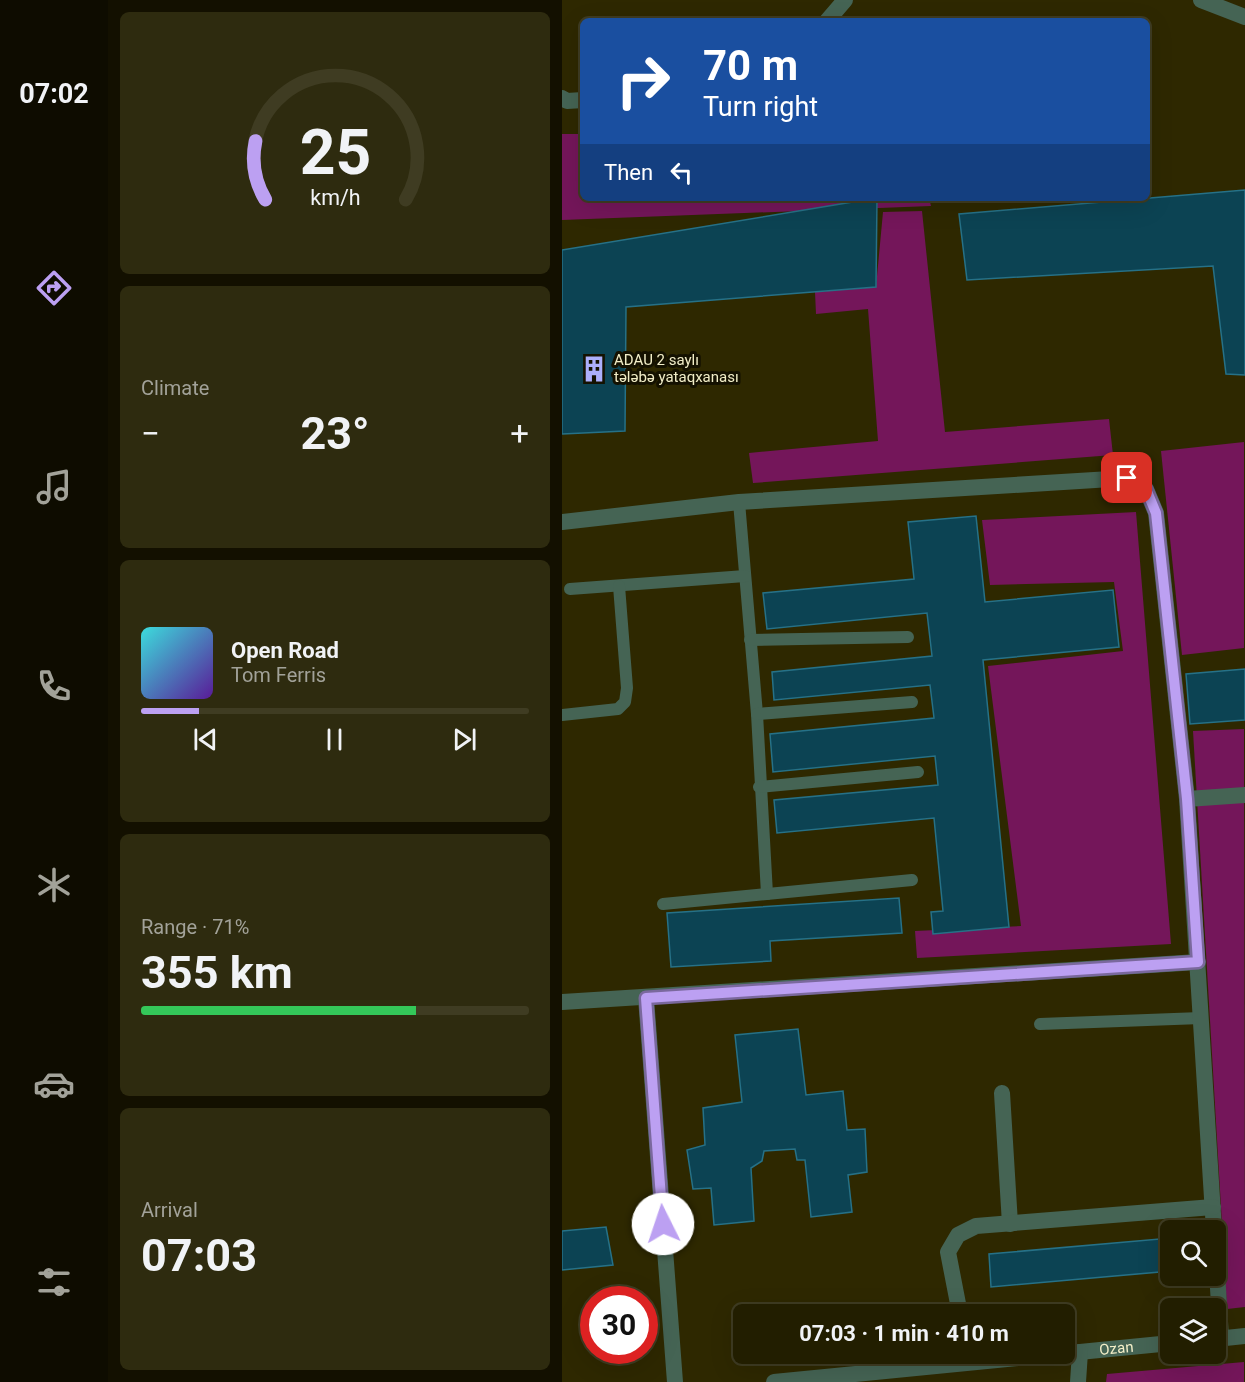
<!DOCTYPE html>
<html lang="en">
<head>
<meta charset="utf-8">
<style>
  :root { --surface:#221e00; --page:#2e2b0f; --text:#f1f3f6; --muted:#a2a299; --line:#3f3c22; --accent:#bca0f2 }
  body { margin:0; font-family:Roboto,sans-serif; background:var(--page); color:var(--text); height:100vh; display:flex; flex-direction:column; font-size:22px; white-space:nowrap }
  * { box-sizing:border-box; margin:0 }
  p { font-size:20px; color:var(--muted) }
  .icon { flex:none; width:33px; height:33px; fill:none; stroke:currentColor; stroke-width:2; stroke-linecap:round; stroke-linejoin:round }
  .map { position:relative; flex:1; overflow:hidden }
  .details { display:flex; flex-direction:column; gap:12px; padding:12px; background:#131000; width:454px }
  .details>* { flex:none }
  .guide { position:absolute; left:18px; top:18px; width:570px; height:183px; border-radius:9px; box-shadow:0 6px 24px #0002,0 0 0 2px var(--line); background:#1a4fa0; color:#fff; overflow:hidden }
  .fabs { position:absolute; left:598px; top:1220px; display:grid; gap:12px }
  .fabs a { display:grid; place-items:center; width:66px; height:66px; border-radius:9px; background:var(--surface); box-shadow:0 6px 24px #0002,0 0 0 2px var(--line); font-size:30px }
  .speed { position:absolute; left:18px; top:1286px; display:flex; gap:12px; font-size:30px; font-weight:700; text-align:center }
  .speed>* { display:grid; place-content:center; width:78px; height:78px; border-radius:50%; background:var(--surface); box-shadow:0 6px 24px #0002,0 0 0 2px var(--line); line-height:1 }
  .speed .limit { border:9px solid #d22; background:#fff; color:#111 }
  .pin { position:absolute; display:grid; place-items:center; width:51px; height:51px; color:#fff; margin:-26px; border-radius:12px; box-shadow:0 3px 9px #0006 }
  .me { position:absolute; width:66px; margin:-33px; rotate:356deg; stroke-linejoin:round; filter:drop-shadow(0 0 4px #0008) }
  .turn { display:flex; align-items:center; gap:21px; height:126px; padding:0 24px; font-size:27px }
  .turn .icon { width:78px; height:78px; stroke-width:2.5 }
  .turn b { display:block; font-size:42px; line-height:51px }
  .then { display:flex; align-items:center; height:57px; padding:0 24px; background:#0003; gap:12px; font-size:22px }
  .big { font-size:45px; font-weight:700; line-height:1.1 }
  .details .card { flex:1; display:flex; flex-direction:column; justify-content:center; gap:9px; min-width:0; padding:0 21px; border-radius:9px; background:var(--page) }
  .details .dial { align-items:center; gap:0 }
  .dial svg { height:156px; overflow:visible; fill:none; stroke:var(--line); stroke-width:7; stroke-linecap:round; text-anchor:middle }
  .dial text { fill:var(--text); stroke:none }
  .song { display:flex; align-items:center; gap:18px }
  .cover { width:72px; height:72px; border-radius:9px; background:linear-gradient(135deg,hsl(180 70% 55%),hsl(270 70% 35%)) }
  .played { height:6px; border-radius:3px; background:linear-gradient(90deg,var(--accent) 15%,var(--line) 15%) }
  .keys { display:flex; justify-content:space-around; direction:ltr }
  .heat { display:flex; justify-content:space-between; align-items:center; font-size:33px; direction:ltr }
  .charge { height:9px; border-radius:4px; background:linear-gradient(90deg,#34c759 71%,var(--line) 0) }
  .trip { position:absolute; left:171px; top:1304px; width:342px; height:60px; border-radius:9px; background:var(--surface); box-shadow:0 6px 24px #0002,0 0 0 2px var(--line); font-weight:700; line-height:60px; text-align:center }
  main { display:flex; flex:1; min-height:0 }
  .menu { display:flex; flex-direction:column; width:108px; justify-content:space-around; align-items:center; background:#0e0c00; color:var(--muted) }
  .menu .icon { width:42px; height:42px }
  .menu .on { color:var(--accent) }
  .menu b { font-size:27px; color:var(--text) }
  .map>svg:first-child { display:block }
  .green { fill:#74165a }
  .building { fill:#0c4353; stroke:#267187; stroke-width:1.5 }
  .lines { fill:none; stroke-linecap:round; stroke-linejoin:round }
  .service { stroke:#456454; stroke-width:12 }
  .minor { stroke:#456454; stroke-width:16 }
  .route-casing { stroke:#7a689d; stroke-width:15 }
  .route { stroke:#bca0f2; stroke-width:10 }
  .labels { text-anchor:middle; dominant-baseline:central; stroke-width:6; stroke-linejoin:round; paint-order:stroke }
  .poi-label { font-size:15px; fill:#f1edc7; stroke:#141100; text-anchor:start }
  .street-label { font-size:15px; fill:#f1edc7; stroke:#141100 }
</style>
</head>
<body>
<main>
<nav class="menu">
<b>07:02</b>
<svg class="icon on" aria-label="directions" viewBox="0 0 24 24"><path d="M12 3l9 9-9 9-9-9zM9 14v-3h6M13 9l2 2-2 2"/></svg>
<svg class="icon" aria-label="music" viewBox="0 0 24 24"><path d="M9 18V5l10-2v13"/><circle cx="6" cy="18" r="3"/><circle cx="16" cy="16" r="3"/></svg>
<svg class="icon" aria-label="phone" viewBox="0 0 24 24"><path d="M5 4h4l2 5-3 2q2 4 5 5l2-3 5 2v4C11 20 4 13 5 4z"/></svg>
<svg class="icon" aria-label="climate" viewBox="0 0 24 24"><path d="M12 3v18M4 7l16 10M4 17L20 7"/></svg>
<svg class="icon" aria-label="car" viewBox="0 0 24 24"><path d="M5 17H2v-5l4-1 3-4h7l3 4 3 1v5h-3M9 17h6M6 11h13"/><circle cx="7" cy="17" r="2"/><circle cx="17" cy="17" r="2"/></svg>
<svg class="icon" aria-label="filters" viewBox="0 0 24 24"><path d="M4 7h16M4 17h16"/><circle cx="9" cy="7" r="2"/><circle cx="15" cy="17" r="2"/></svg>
</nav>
<section class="details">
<div class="card dial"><svg viewBox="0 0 100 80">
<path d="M14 69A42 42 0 1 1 86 69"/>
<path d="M14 69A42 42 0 0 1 9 39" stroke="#bca0f2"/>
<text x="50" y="56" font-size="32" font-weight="700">25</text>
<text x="50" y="72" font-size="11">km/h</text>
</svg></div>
<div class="card"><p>Climate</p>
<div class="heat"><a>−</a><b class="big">23°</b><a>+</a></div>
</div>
<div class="card">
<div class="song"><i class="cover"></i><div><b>Open Road</b><p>Tom Ferris</p></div></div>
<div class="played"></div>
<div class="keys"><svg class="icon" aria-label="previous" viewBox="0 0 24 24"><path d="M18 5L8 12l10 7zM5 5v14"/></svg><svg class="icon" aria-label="pause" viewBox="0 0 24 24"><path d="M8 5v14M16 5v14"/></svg><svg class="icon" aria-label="next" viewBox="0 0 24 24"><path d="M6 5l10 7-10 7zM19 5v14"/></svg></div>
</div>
<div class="card"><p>Range · 71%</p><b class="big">355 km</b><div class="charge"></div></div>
<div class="card"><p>Arrival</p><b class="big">07:03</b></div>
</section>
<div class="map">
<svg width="683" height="1382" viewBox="0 0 683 1382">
  <rect width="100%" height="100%" fill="#2e2800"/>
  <!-- green -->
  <g class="green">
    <polygon points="0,134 21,134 21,198 367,198 369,206 0,220"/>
    <polygon points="360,211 383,432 547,419 551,455 191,483 187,453 316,441 306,309 254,314 253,292 314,287 321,212"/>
    <polygon points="682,442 682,648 620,655 599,451"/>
    <polygon points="574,512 609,944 355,958 353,931 459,926 426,666 561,651 552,582 428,585 420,520"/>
    <polygon points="682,729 683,1307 665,1309 631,731"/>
    <polygon points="682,1362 682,1382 544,1382 545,1374"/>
  </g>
  <!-- building -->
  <g class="building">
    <polygon points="683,190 683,375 664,374 651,266 405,280 397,214"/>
    <polygon points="315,198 314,287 64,307 63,431 0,434 0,250"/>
    <polygon points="414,516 423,602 551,590 557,647 421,660 447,927 371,934 369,912 381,911 372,818 215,833 212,800 376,785 373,756 211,772 208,734 372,718 368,685 212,700 210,672 370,656 365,613 205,629 201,593 352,579 346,522"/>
    <polygon points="683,669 683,720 628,724 624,674"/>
    <polygon points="337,898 340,933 208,941 209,961 109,967 105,913"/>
    <polygon points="236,1029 244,1095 281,1091 285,1130 303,1129 305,1172 286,1175 290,1212 249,1217 243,1160 235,1160 233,1149 202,1151 200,1161 189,1168 192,1221 152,1225 149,1188 131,1189 125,1150 143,1145 141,1108 180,1102 173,1035"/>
    <polygon points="44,1227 51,1265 0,1270 0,1231"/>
    <polygon points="609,1238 609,1271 429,1287 427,1254"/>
  </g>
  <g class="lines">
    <!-- service -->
    <g class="service">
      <polyline points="177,502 195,714 205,894"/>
      <polyline points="8,589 183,576"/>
      <polyline points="188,640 346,637"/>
      <polyline points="195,714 350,702"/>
      <polyline points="0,715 56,709 63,702 65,688 57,586"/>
      <polyline points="197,787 356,772"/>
      <polyline points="101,904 350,880"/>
      <polyline points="478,1024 639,1018"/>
    </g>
    <!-- minor -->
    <g class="minor">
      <polyline points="639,0 683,17"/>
      <polyline points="265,21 283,0"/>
      <polyline points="0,98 5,101 21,100"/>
      <polyline points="0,522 177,502 565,478 584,489 594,513 625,799 652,1230"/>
      <polyline points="625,799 683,795"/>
      <polyline points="84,998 113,1382"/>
      <polyline points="0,1002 636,962"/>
      <polyline points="440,1093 448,1224"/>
      <polyline points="654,1255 659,1338"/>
      <polyline points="398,1314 386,1252 396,1235 414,1226 651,1207"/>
      <polyline points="654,1339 683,1336"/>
      <path id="s1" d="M212 1382 609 1343"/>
      <polyline points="516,1382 518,1352"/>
    </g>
  </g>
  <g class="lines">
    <!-- route casing -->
    <g class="route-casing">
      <polyline id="route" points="101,1224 84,998 636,962 625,799 594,513 584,489 565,478"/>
    </g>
    <!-- route -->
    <use href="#route" class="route"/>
  </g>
  <!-- icons -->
  <defs>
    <g id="building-bare" transform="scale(2.07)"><path d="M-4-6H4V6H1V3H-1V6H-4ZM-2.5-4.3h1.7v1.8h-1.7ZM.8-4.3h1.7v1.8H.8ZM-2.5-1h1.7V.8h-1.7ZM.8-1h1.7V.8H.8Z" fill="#acaffb" stroke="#141100" stroke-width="2.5" paint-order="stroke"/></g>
  </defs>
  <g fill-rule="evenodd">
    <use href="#building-bare" x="32" y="369"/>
  </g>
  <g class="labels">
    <!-- poi labels -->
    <g class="poi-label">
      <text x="52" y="360">ADAU 2 saylı<tspan x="52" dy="17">tələbə yataqxanası</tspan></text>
    </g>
    <!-- street labels -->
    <g class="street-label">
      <text stroke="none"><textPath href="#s1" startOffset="344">Ozan</textPath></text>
    </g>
  </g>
</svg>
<div class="fabs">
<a><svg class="icon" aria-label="search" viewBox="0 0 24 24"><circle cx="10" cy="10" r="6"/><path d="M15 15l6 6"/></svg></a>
<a><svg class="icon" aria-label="layers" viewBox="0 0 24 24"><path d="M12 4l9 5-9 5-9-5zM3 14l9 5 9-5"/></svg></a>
</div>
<div class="speed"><div class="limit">30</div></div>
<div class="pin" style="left:565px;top:478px;background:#d93025"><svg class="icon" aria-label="arrive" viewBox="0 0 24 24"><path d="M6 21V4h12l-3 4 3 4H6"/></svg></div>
<svg class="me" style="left:101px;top:1224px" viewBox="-20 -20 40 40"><circle r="19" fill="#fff"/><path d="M0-13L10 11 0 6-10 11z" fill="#bca0f2"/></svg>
<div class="trip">07:03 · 1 min · 410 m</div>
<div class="guide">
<div class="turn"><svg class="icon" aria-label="right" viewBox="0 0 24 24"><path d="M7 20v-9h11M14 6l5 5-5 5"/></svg><div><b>70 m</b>Turn right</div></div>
<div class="then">Then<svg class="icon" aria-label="left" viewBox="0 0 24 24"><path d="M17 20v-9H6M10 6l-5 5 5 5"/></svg></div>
</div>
</div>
</main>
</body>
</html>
